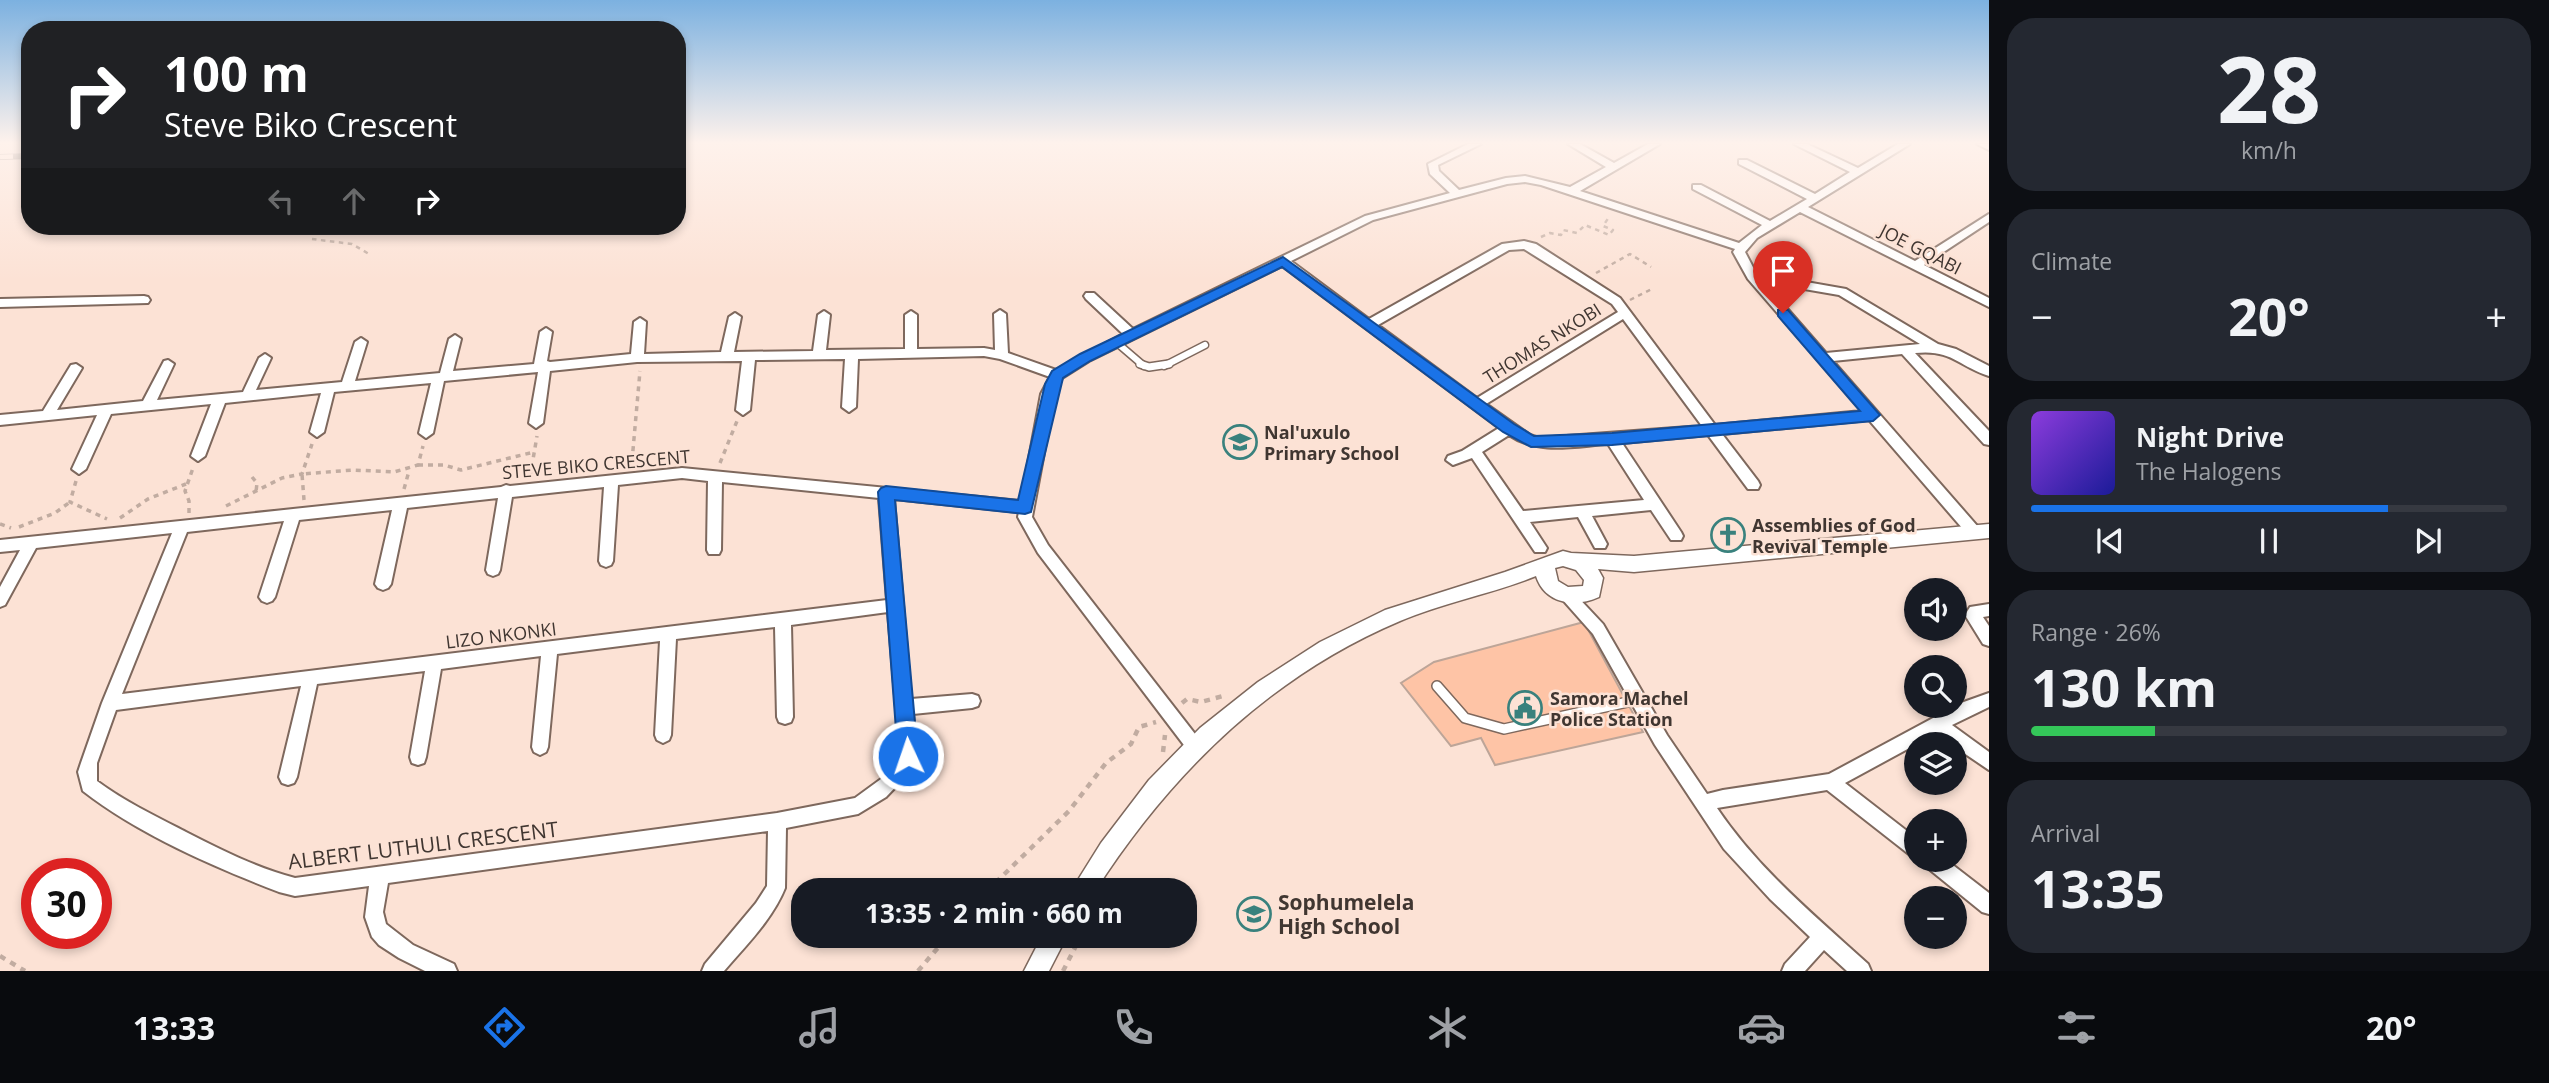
<!DOCTYPE html>
<html lang="en">
<head>
<meta charset="utf-8">
<style>
  :root { --surface:#171b24; --page:#242831; --text:#f1f3f6; --muted:#9ea1a6; --line:#363941; --accent:#1a73e8 }
  body { margin:0; font-family:"Open Sans",sans-serif; background:var(--page); color:var(--text); height:100vh; display:flex; flex-direction:column; font-size:26px; white-space:nowrap }
  * { box-sizing:border-box; margin:0 }
  p { font-size:23px; color:var(--muted) }
  .icon { flex:none; width:38px; height:38px; fill:none; stroke:currentColor; stroke-width:2; stroke-linecap:round; stroke-linejoin:round }
  .map { position:relative; flex:1; overflow:hidden }
  .panel { display:flex; flex-direction:column; gap:18px; padding:18px; background:#0d0f14; width:560px }
  .panel>* { flex:none }
  .top-card { position:absolute; left:21px; top:21px; width:665px; height:214px; border-radius:28px; box-shadow:0 4px 10px #0003; background:#202124; color:#fff; overflow:hidden }
  .tools { position:absolute; left:1904px; top:578px; display:grid; gap:14px }
  .tools a { display:grid; place-items:center; width:63px; height:63px; border-radius:50%; background:var(--surface); box-shadow:0 4px 10px #0003; font-size:35px }
  .speed { position:absolute; left:21px; top:858px; display:flex; gap:14px; font-size:35px; font-weight:700; text-align:center }
  .speed>* { display:grid; place-content:center; width:91px; height:91px; border-radius:50%; background:var(--surface); box-shadow:0 4px 10px #0003; line-height:1 }
  .speed .limit { border:10px solid #d22; background:#fff; color:#111 }
  .pin { position:absolute; display:grid; place-items:center; width:60px; height:60px; color:#fff; margin:-72px -30px; border-radius:50% 50% 50% 0; rotate:-45deg; box-shadow:0 0 7px #0007 }
  .pin .icon { rotate:45deg }
  .me { position:absolute; width:77px; margin:-38px; rotate:357deg; stroke-linejoin:round; filter:drop-shadow(0 0 5px #0008) }
  .turn { display:flex; align-items:center; gap:24px; height:147px; padding:0 28px; font-size:32px }
  .turn .icon { width:91px; height:91px; stroke-width:2.5 }
  .turn b { display:block; font-size:49px; line-height:60px }
  .lanes { display:flex; align-items:center; height:66px; padding:0 28px; background:#0003; justify-content:center; gap:35px; direction:ltr }
  .lanes .off { opacity:.35 }
  .big { font-size:52px; font-weight:700; line-height:1.1 }
  .panel .tile { flex:1; display:flex; flex-direction:column; justify-content:center; gap:10px; min-width:0; padding:0 24px; border-radius:28px; background:var(--page) }
  .panel .dial { align-items:center; gap:0 }
  .dial b { font-size:91px; line-height:1 }
  .song { display:flex; align-items:center; gap:21px }
  .cover { width:84px; height:84px; border-radius:10px; background:linear-gradient(135deg,hsl(270 70% 55%),hsl(240 70% 35%)) }
  .played { height:7px; border-radius:4px; background:linear-gradient(90deg,var(--accent) 75%,var(--line) 75%) }
  .keys { display:flex; justify-content:space-around; direction:ltr }
  .heat { display:flex; justify-content:space-between; align-items:center; font-size:38px; direction:ltr }
  .charge { height:10px; border-radius:5px; background:linear-gradient(90deg,#34c759 26%,var(--line) 0) }
  .trip { position:absolute; left:791px; top:878px; width:406px; height:70px; border-radius:28px; background:var(--surface); box-shadow:0 4px 10px #0003; font-weight:700; line-height:70px; text-align:center }
  .dock { display:flex; height:112px; justify-content:space-around; align-items:center; background:#090b0e; color:var(--muted) }
  .dock .icon { width:49px; height:49px }
  .dock .selected { color:var(--accent) }
  .dock b { font-size:32px; color:var(--text) }
  main { display:flex; flex:1; min-height:0 }
  .map>svg:first-child { display:block }
  .building { fill:#fec4a6; stroke:#bda598; stroke-width:2 }
  .lines { fill:none; stroke-linecap:round; stroke-linejoin:round }
  .service-far2-casing { stroke:#7e685d; stroke-width:9 }
  .service-far1-casing { stroke:#7e685d; stroke-width:10 }
  .service-casing { stroke:#7e685d; stroke-width:12 }
  .minor-casing { stroke:#7e685d; stroke-width:4 }
  .tertiary-casing { stroke:#7e685d; stroke-width:3 }
  .path-far2 { stroke:#c1aca1; stroke-width:2.5; stroke-dasharray:4.5 4.5; stroke-linecap:butt }
  .path-far1 { stroke:#c1aca1; stroke-width:3.5; stroke-dasharray:5 5; stroke-linecap:butt }
  .path { stroke:#c1aca1; stroke-width:4.5; stroke-dasharray:6 6; stroke-linecap:butt }
  .service-far2 { stroke:#fff; stroke-width:6 }
  .service-far1 { stroke:#fff; stroke-width:7 }
  .service { stroke:#fff; stroke-width:9 }
  .minor { fill:#fff; fill-rule:evenodd }
  .tertiary { fill:#fff; fill-rule:evenodd }
  .rail-casing { stroke:#7c6d66; stroke-width:6 }
  .rail { stroke:#fce2d5; stroke-width:4.5; stroke-dasharray:13; stroke-linecap:butt }
  .route { fill:#1a73e8; stroke:#114b97; stroke-width:2 }
  .labels { text-anchor:middle; dominant-baseline:central; stroke-width:5; stroke-linejoin:round; paint-order:stroke }
  .street-label { font-size:18px; fill:#403631; stroke:#fce2d5 }
  .poi-label { font-size:18px; font-weight:bold; fill:#403631; stroke:#fce2d5; text-anchor:start }
  .near-street-label { font-size:21px; fill:#403631; stroke:#fce2d5 }
  .near-poi-label { font-size:21px; font-weight:bold; fill:#403631; stroke:#fce2d5; text-anchor:start }
</style>
</head>
<body>
<main>
<div class="map">
<svg width="1989" height="971" viewBox="0 0 1989 971">
  <rect width="100%" height="100%" fill="#fce2d5"/>
  <!-- building -->
  <g class="building">
    <polygon points="1733,530 1739,538 1723,539 1718,532"/>
    <polygon points="1584,622 1643,732 1495,765 1481,738 1451,746 1401,683 1434,662"/>
  </g>
  <g class="lines">
    <!-- service-far2 casing -->
    <g class="service-far2-casing">
      <g id="service-far2">
        <polyline points="1116,342 1144,366"/>
        <polyline points="1164,366 1205,345"/>
      </g>
    </g>
    <!-- service-far1 casing -->
    <g class="service-far1-casing">
      <polyline id="service-far1" points="1140,364 1149,367 1169,364"/>
    </g>
    <!-- service casing -->
    <g class="service-casing">
      <polyline id="service" points="1437,686 1465,718 1504,729 1637,700"/>
    </g>
    <!-- minor casing -->
    <g class="minor-casing">
      <g id="minor">
        <path d="M1468 144H1481L1438 165 1439 171 1459 190 1506 178 1525 176 1570 187 1606 167 1568 144H1580L1614 163 1648 144H1660L1580 191 1739 243 1762 225 1693 189V185H1701L1770 221 1807 199 1739 164V160H1747L1815 194 1850 172 1794 144H1807L1858 168 1898 144H1910L1808 207 1915 261 1989 214V222L1924 265 1989 298V307L1800 212 1757 238 1745 252 1756 273 1846 289 1938 344 1956 349 1989 366V376C1958 366 1952 349 1915 353L1989 431V445L1984 444 1902 354 1833 361 1979 528 1981 532 1979 536H1969L1869 420 1722 434 1758 481 1760 485 1758 489H1748L1708 435 1622 443 1681 532 1683 536 1681 540H1671L1651 510 1592 516 1607 544 1605 548H1595L1578 517 1530 522 1547 548 1545 552H1535L1472 458 1453 465 1446 460 1448 456 1462 451 1499 428 1282 266 1089 361 1062 378 1055 394 1032 517 1048 545 1202 743 1204 748 1202 753 1196 756 1190 753 1038 553 1018 517 1019 512 894 499 911 699 972 694 978 696 980 701 978 706 972 708 913 714 916 756 906 776 886 797 858 814 786 828 785 888C772 920 746 945 724 971H702L705 964 756 903 767 886 768 831 388 883 383 912 386 924 413 945 454 964 457 971H425L399 958 379 945 372 937 365 917 369 886 295 896 279 892C212 866 140 835 83 791L78 772 81 763 102 703 172 533 36 548 5 605 0 607V587L20 550 0 552V540L501 487 506 485 510 486 682 468 1021 501 1041 394 1050 377 1000 359 984 356 858 359 856 407 849 412 842 407 845 359 755 360 750 410 743 415 736 410 742 361 637 362 550 371 543 423 536 428 529 423 538 372 444 381 433 433 426 438 419 433 431 383 334 392 324 432 317 437 310 432 321 393 225 403 205 456 198 461 191 456 211 404 111 414 86 469 79 474 72 469 97 415 0 425V415L43 411 71 365 76 364 82 368 57 410 143 401 164 361 168 360 174 364 157 400 243 392 259 358 265 354 271 358 256 390 342 382 355 342 361 338 367 342 355 381 440 373 449 339 455 335 461 339 453 371 534 364 540 332 546 328 552 332 547 361 550 362 631 354 634 322 640 318 646 322 644 354 721 352 729 317 735 313 741 317 734 352 813 351 818 315 824 311 830 315 826 350 905 349V315L911 311 917 315V349L984 348 995 350 994 314 1000 310 1006 314 1008 353 1056 370 1123 334 1086 299 1084 296 1086 293H1094L1133 329 1365 216 1450 193 1430 174 1428 164ZM1525 182 1541 185 1735 249 1733 252 1748 279 1862 411 1715 425 1620 298 1536 244 1524 241 1502 244 1369 319 1291 261 1373 220 1507 184ZM1524 249 1612 304 1618 312 1477 398 1378 325 1509 250ZM1764 282 1839 295 1920 344 1826 353ZM1623 319 1702 426 1539 438 1530 435 1486 404ZM1509 435C1538 455 1575 446 1608 444L1644 500 1523 511 1482 452ZM682 478 708 481 707 550 709 554H719L721 550 722 482 879 498 887 600 122 694 187 532 284 521 259 597 262 601 267 603 272 601 275 597 299 520 392 510 375 584 378 588 383 590 388 588 391 584 407 508 498 498 486 570 488 574 493 576 498 574 500 570 512 497 604 487 599 561 601 565 606 567 611 565 613 561 618 485ZM888 612 900 755 881 779 855 798 777 813 295 878C257 868 221 850 186 832 155 816 124 801 97 781V763L116 710 301 686 279 777 282 783 288 785 294 783 297 777 317 684 425 671 410 757 412 763 418 765 424 763 426 757 441 669 541 656 532 747 534 752 540 755 546 752 548 747 557 654 660 641 655 735 657 740 663 743 669 740 671 735 676 639 775 627 777 717 779 722 785 724 791 722 793 717 791 625Z"/>
        <polygon points="1977,144 1989,144 1989,150"/>
        <polygon points="144,296 148,297 150,300 148,303 0,307 0,299"/>
        <path d="M1567 589 1572 591 1603 624 1667 735 1707 794 1723 790 1829 774 1961 703 1989 693V707L1952 725 1989 752V770L1955 747V744H1951L1937 733 1845 783 1916 838V858L1910 855 1827 790 1717 808C1758 869 1814 915 1868 964L1871 971H1847L1824 950 1805 971H1782L1785 964 1810 937 1770 899 1724 849 1655 745 1593 634 1562 599 1559 595 1562 591Z"/>
        <polygon points="1989,604 1989,616 1983,617 1989,626 1989,646 1983,644 1965,615 1970,607"/>
        <polygon points="1921,859 1945,859 1989,893 1989,914 1982,912 1924,865"/>
      </g>
    </g>
    <!-- tertiary casing -->
    <g class="tertiary-casing">
      <g id="tertiary">
        <path d="M1989 524V538L1634 572 1598 569 1603 578 1599 597C1575 608 1545 604 1536 576 1492 594 1444 602 1400 621 1270 676 1171 773 1095 891H1071L1101 843 1149 780 1200 728 1258 682 1320 642 1385 610 1505 572 1563 551 1571 553 1634 556ZM1563 566 1576 570 1584 580 1583 586 1568 587 1558 581 1555 568Z"/>
        <polygon points="1042,936 1067,936 1049,971 1024,971"/>
      </g>
    </g>
    <!-- path-far2 -->
    <g class="path-far2">
      <polyline points="1541,237 1550,233 1561,235 1563,230 1577,233 1585,225 1609,235 1613,230 1603,226 1609,217"/>
      <polyline points="312,239 352,244 369,254"/>
      <polyline points="1596,273 1630,254 1651,267"/>
      <polyline points="1630,300 1652,289"/>
    </g>
    <!-- path-far1 -->
    <g class="path-far1">
      <polyline points="632,461 640,371"/>
      <polyline points="720,463 737,421"/>
      <polyline points="418,465 444,465 461,470 534,452"/>
      <polyline points="252,477 257,483 256,492"/>
      <polyline points="530,477 537,436"/>
      <polyline points="76,481 70,502 107,519"/>
      <polyline points="404,489 409,471"/>
      <polyline points="304,500 302,474 353,470 394,472 418,465 423,446"/>
      <polyline points="226,506 282,478 302,474 312,444"/>
      <polyline points="189,513 189,501 185,491 193,468"/>
      <polyline points="120,518 148,499 186,484"/>
      <polyline points="0,524 11,528"/>
      <polyline points="19,527 55,513 70,502"/>
    </g>
    <!-- path -->
    <g class="path">
      <polyline points="1182,703 1187,699 1201,702 1223,696"/>
      <polyline points="1163,752 1165,735"/>
      <polyline points="987,891 1069,811 1106,763 1131,744 1139,727 1156,722"/>
      <polyline points="0,956 25,971"/>
      <polyline points="918,971 948,936"/>
      <polyline points="1063,971 1081,936"/>
    </g>
    <!-- service-far2 -->
    <use href="#service-far2" class="service-far2"/>
    <!-- service-far1 -->
    <use href="#service-far1" class="service-far1"/>
    <!-- service -->
    <use href="#service" class="service"/>
    <!-- minor -->
    <use href="#minor" class="minor"/>
    <!-- tertiary -->
    <use href="#tertiary" class="tertiary"/>
    <!-- rail casing -->
    <g class="rail-casing">
      <polyline id="rail" points="0,157 30,156"/>
    </g>
    <!-- rail -->
    <use href="#rail" class="rail"/>
  </g>
  <!-- sky -->
  <linearGradient id="sky" x2="0" y2="1"><stop stop-color="#7cb1e0"/><stop offset="0.51" stop-color="#fef2ec"/><stop offset="1" stop-color="#fef2ec" stop-opacity="0"/></linearGradient>
  <rect width="1989" height="280" fill="url(#sky)"/>
  <!-- route -->
  <polygon class="route" points="1283,257 1514,424 1534,436 1612,433 1860,411 1778,316 1778,310 1788,310 1880,415 1873,421 1612,445 1531,447 1503,432 1282,267 1090,361 1063,378 1031,512 1025,514 895,500 918,756 915,762 908,765 901,762 898,756 878,492 881,488 886,486 1018,500 1045,384 1052,371 1080,354"/>
  <!-- icons -->
  <defs>
    <g id="school-ring" transform="scale(1.75)"><circle r="9.5" fill="#fce2d5" stroke="#39817d" stroke-width="1.5"/><path d="M0-5L7-2L0 1L-7-2ZM-4 1L0 2.5L4 1V4Q0 6-4 4Z" fill="#39817d"/></g>
    <g id="church-ring" transform="scale(1.75)"><circle r="9.5" fill="#fce2d5" stroke="#39817d" stroke-width="1.5"/><path d="M-1.2-6h2.4v3.5h3.3v2.4h-3.3V6h-2.4V-.1h-3.3v-2.4h3.3Z" fill="#39817d"/></g>
    <g id="civic-ring" transform="scale(1.75)"><circle r="9.5" fill="#fce2d5" stroke="#39817d" stroke-width="1.5"/><path d="M-.6-6.5H3V-4.5H.6V-3L4-1V1h2V6H-6V1h2V-1L-.6-3ZM-1.2 2.5V6h2.4V2.5Z" fill="#39817d"/></g>
  </defs>
  <g fill-rule="evenodd">
    <use href="#school-ring" x="1240" y="442"/>
    <use href="#church-ring" x="1728" y="535"/>
    <use href="#civic-ring" x="1525" y="708"/>
    <use href="#school-ring" x="1254" y="914"/>
  </g>
  <g class="labels">
    <!-- street labels -->
    <g class="street-label">
      <text transform="translate(1921 249) rotate(27)">JOE GQABI</text>
      <text transform="translate(1542 343) rotate(-32)">THOMAS NKOBI</text>
      <text transform="translate(596 464) rotate(-5)">STEVE BIKO CRESCENT</text>
      <text transform="translate(501 635) rotate(-7)">LIZO NKONKI</text>
    </g>
    <!-- poi labels -->
    <g class="poi-label">
      <text x="1264" y="432">Nal'uxulo<tspan x="1264" dy="21">Primary School</tspan></text>
      <text x="1752" y="525">Assemblies of God<tspan x="1752" dy="21">Revival Temple</tspan></text>
      <text x="1550" y="698">Samora Machel<tspan x="1550" dy="21">Police Station</tspan></text>
    </g>
    <!-- near-street labels -->
    <g class="near-street-label">
      <text transform="translate(423 845) rotate(-7)">ALBERT LUTHULI CRESCENT</text>
    </g>
    <!-- near-poi labels -->
    <g class="near-poi-label">
      <text x="1278" y="902">Sophumelela<tspan x="1278" dy="24">High School</tspan></text>
    </g>
  </g>
</svg>
<div class="tools">
<a><svg class="icon" aria-label="sound" viewBox="0 0 24 24"><path d="M4 9h4l5-4v14l-5-4H4zM17 9q2 3 0 6"/></svg></a>
<a><svg class="icon" aria-label="search" viewBox="0 0 24 24"><circle cx="10" cy="10" r="6"/><path d="M15 15l6 6"/></svg></a>
<a><svg class="icon" aria-label="layers" viewBox="0 0 24 24"><path d="M12 4l9 5-9 5-9-5zM3 14l9 5 9-5"/></svg></a>
<a>+</a>
<a>−</a>
</div>
<div class="speed"><div class="limit">30</div></div>
<div class="pin" style="left:1783px;top:313px;background:#d93025"><svg class="icon" aria-label="arrive" viewBox="0 0 24 24"><path d="M6 21V4h12l-3 4 3 4H6"/></svg></div>
<svg class="me" style="left:908px;top:756px" viewBox="-20 -20 40 40"><circle r="17" fill="#1a73e8" stroke="#fff" stroke-width="3"/><path d="M0-11L8 9 0 5-8 9z" fill="#fff"/></svg>
<div class="trip">13:35 · 2 min · 660 m</div>
<div class="top-card">
<div class="turn"><svg class="icon" aria-label="right" viewBox="0 0 24 24"><path d="M7 20v-9h11M14 6l5 5-5 5"/></svg><div><b>100 m</b>Steve Biko Crescent</div></div>
<div class="lanes"><svg class="icon off" aria-label="left" viewBox="0 0 24 24"><path d="M17 20v-9H6M10 6l-5 5 5 5"/></svg><svg class="icon off" aria-label="ahead" viewBox="0 0 24 24"><path d="M12 20V5M6 11l6-6 6 6"/></svg><svg class="icon" aria-label="right" viewBox="0 0 24 24"><path d="M7 20v-9h11M14 6l5 5-5 5"/></svg></div>
</div>
</div>
<section class="panel">
<div class="tile dial"><b>28</b><p>km/h</p></div>
<div class="tile"><p>Climate</p>
<div class="heat"><a>−</a><b class="big">20°</b><a>+</a></div>
</div>
<div class="tile">
<div class="song"><i class="cover"></i><div><b>Night Drive</b><p>The Halogens</p></div></div>
<div class="played"></div>
<div class="keys"><svg class="icon" aria-label="previous" viewBox="0 0 24 24"><path d="M18 5L8 12l10 7zM5 5v14"/></svg><svg class="icon" aria-label="pause" viewBox="0 0 24 24"><path d="M8 5v14M16 5v14"/></svg><svg class="icon" aria-label="next" viewBox="0 0 24 24"><path d="M6 5l10 7-10 7zM19 5v14"/></svg></div>
</div>
<div class="tile"><p>Range · 26%</p><b class="big">130 km</b><div class="charge"></div></div>
<div class="tile"><p>Arrival</p><b class="big">13:35</b></div>
</section>
</main>
<nav class="dock">
<b>13:33</b>
<svg class="icon selected" aria-label="directions" viewBox="0 0 24 24"><path d="M12 3l9 9-9 9-9-9zM9 14v-3h6M13 9l2 2-2 2"/></svg>
<svg class="icon" aria-label="music" viewBox="0 0 24 24"><path d="M9 18V5l10-2v13"/><circle cx="6" cy="18" r="3"/><circle cx="16" cy="16" r="3"/></svg>
<svg class="icon" aria-label="phone" viewBox="0 0 24 24"><path d="M5 4h4l2 5-3 2q2 4 5 5l2-3 5 2v4C11 20 4 13 5 4z"/></svg>
<svg class="icon" aria-label="climate" viewBox="0 0 24 24"><path d="M12 3v18M4 7l16 10M4 17L20 7"/></svg>
<svg class="icon" aria-label="car" viewBox="0 0 24 24"><path d="M5 17H2v-5l4-1 3-4h7l3 4 3 1v5h-3M9 17h6M6 11h13"/><circle cx="7" cy="17" r="2"/><circle cx="17" cy="17" r="2"/></svg>
<svg class="icon" aria-label="filters" viewBox="0 0 24 24"><path d="M4 7h16M4 17h16"/><circle cx="9" cy="7" r="2"/><circle cx="15" cy="17" r="2"/></svg>
<b>20°</b>
</nav>
</body>
</html>
